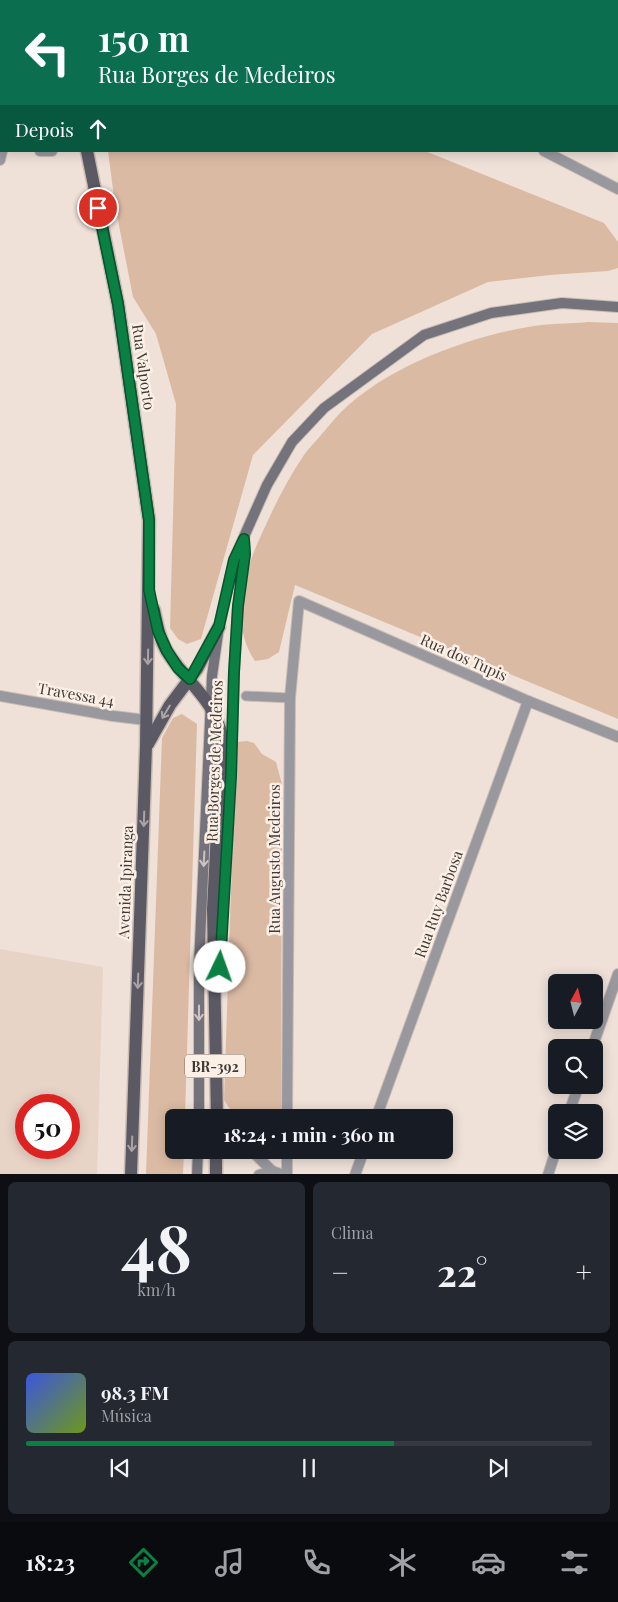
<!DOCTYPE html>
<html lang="pt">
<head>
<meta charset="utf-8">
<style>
  :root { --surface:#171b24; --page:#242831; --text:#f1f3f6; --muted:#9ea1a6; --line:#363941; --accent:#0b8043 }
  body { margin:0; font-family:"Playfair Display",serif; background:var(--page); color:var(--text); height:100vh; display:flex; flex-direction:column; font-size:19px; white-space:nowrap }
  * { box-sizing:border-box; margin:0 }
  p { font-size:16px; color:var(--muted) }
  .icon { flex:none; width:28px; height:28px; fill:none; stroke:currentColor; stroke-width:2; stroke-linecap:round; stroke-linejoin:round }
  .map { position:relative; height:1174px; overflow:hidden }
  .side { display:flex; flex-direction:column; gap:8px; padding:8px; background:#0d0f14; flex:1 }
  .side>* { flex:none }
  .top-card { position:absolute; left:0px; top:0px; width:619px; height:152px; box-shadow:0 2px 12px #0003; background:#0b6e4f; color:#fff; overflow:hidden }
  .needle { width:32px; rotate:7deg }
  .fabs { position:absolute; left:548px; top:974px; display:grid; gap:10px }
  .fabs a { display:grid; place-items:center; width:55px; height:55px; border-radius:8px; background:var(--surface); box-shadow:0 2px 12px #0003; font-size:25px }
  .speed { position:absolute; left:15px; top:1094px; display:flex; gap:10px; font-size:25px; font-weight:700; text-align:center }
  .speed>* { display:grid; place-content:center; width:65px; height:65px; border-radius:50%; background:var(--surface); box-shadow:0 2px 12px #0003; line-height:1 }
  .speed .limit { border:8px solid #d22; background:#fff; color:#111 }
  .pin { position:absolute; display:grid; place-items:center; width:42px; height:42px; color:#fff; margin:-21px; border:2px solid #fff; border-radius:50%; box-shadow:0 1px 5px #0007 }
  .me { position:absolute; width:55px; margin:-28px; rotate:3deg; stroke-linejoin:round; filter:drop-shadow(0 0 4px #0008) }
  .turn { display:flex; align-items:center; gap:18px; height:105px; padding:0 15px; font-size:22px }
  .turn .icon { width:65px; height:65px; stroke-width:2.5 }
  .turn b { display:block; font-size:35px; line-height:42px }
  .then { display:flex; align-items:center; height:48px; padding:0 15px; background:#0003; gap:10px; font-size:19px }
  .big { font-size:38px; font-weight:700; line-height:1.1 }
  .side .widget { flex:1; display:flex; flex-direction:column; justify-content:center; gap:8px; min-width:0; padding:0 18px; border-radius:8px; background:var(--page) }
  .side .dial { align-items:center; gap:0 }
  .dial b { font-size:65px; line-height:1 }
  .song { display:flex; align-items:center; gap:15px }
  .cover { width:60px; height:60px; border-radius:8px; background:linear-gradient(135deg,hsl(230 70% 55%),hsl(80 70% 35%)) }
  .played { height:5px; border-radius:2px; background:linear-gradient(90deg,var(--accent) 65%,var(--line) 65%) }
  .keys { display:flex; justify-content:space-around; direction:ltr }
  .heat { display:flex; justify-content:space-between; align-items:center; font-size:28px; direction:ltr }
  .side .tiles { flex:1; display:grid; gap:8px; grid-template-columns:1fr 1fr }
  .widget:last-child { grid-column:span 2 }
  .trip { position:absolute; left:165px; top:1109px; width:288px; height:50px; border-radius:8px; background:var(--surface); box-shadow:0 2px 12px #0003; font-weight:700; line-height:50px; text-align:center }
  .dock { display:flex; height:80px; justify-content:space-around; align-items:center; background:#090b0e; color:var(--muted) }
  .dock .icon { width:35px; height:35px }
  .dock .selected { color:var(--accent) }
  .dock b { font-size:22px; color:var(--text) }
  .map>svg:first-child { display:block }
  .built { fill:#e8d4c6; fill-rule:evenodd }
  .green { fill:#dbbaa4 }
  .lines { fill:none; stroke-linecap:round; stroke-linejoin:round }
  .service-casing { stroke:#c8bcb4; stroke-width:11 }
  .minor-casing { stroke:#c8bcb4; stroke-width:12 }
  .secondary-casing { stroke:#c8bcb4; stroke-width:12 }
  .primary-casing { stroke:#c8bcb4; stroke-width:15 }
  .service { stroke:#99989e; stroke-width:9 }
  .minor { stroke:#99989e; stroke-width:10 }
  .secondary { stroke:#74737c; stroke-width:10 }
  .primary { stroke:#5b5a64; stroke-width:12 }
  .oneway { stroke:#aca4a4 }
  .oneway2 { stroke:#ccc4c0 }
  .route-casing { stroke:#07532c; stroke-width:12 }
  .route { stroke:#0b8043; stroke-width:9 }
  .labels { text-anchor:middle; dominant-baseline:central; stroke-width:5; stroke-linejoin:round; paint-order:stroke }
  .shield { fill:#fcefe5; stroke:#78706a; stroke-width:1 }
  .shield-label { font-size:14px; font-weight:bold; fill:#3f3a36 }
  .street-label { font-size:15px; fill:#3f3a36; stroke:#fcefe5 }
</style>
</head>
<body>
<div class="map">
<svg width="618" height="1175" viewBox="0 0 618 1175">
  <rect width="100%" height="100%" fill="#efe1d8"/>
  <!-- built -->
  <path class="built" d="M0 949 103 967 97 1174H0ZM26 1105H69V1148H26Z"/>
  <!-- green -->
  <g class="green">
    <polygon points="108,151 425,151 604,223 618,242 618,268 608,271 550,275 488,282 372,334 253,455 201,639 187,644 178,639 170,628 176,404 156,334 133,297 115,205"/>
    <path d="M588 322 618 323V719L295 585 279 652 268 659 255 661C231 627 242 578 258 542 271 513 284 485 302 458 307 450 315 442 321 435 328 427 334 419 341 412 387 367 465 338 528 327 548 323 569 324 588 322Z"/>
    <polygon points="182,714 197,724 185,1117 174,1118 174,1150 184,1150 183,1174 146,1174 162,738 173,718"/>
    <polygon points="247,741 254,743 262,754 276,762 282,784 281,1117 235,1117 224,1100 236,742"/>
  </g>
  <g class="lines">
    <!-- service casing -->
    <g class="service-casing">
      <polyline id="service" points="246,696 290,698"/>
    </g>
    <!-- minor casing -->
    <g class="minor-casing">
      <g id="minor">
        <polyline points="348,0 350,1"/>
        <polyline points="470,1 470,0"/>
        <polyline points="0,130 1,131"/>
        <polyline points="40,151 52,151"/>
        <polyline points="544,151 618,189"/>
        <polyline points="0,160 2,151"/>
        <polyline points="0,696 113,716 146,720"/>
        <polyline points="592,1048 618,974"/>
        <polyline points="569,1112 579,1085"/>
        <polyline points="287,1118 290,698 299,601 528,701 618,737"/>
        <polyline points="376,1118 528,701"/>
        <polyline points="251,1150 272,1171 284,1175"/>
        <polyline points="259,1175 272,1171"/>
        <polyline points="287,1175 287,1150"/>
        <polyline points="355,1175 364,1150"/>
        <polyline points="548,1175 556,1150"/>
      </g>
    </g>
    <!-- secondary casing -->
    <g class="secondary-casing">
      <g id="secondary">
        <polyline points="219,970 231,776 234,672 238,606 245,554 244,540"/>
        <polyline points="199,1118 199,964 212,676 219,627 234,559 267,485 292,442 324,408 424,335 491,313 562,303 618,307"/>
        <polyline points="197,1175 198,1150"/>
      </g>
    </g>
    <!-- primary casing -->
    <g class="primary-casing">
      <g id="primary">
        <polyline points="0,39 1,40"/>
        <polyline points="87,151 118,304 149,520 146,746 131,1175"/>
        <path d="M154 610C157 625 160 641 168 653 187 683 214 699 222 736L213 909 217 1118"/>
        <polyline points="148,744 170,705 197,669 219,627"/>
        <polyline points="216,1175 216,1150"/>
      </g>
    </g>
    <!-- service -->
    <use href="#service" class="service"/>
    <!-- minor -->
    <use href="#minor" class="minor"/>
    <!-- secondary -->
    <use href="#secondary" class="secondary"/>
    <!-- primary -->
    <use href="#primary" class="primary"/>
  </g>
  <!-- one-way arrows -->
  <defs><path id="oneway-shaft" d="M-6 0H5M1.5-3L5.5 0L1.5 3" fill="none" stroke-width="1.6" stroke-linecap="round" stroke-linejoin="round" transform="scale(1.25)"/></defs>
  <g class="oneway">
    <use href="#oneway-shaft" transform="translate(148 657) rotate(91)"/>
    <use href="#oneway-shaft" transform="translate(166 712) rotate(121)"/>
    <use href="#oneway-shaft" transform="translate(144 819) rotate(92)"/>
    <use href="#oneway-shaft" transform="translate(138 981) rotate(92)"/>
    <use href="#oneway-shaft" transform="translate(132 1144) rotate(92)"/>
  </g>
  <g class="oneway2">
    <use href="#oneway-shaft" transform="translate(204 859) rotate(93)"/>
    <use href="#oneway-shaft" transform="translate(199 1013) rotate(90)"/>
  </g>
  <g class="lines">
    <!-- route casing -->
    <g class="route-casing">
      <polyline id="route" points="98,208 118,304 149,520 149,590 158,631 167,651 178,668 190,679 219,626 234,560 244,539 245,554 238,606 234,672 231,776 220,967"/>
    </g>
    <!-- route -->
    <use href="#route" class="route"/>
  </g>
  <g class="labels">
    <!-- shield labels -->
    <rect class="shield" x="185" y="1054.5" width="60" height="23" rx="4"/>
    <g class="shield-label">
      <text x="215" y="1066">BR-392</text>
    </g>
    <!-- street labels -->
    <g class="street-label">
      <text transform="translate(144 367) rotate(82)">Rua Valporto</text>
      <text transform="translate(464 657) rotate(24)">Rua dos Tupis</text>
      <text transform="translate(76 694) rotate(10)">Travessa 44</text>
      <text transform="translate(214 761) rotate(-88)">Rua Borges de Medeiros</text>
      <text transform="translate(274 859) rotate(-90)">Rua Augusto Medeiros</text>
      <text transform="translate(125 882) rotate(-88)">Avenida Ipiranga</text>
      <text transform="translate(438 904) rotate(-70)">Rua Ruy Barbosa</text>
    </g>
  </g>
</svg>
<div class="fabs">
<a><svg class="needle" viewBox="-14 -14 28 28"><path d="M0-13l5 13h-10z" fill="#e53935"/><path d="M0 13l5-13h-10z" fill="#9ea1a6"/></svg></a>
<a><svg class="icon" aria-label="search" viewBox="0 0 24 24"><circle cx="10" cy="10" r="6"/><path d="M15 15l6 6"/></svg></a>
<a><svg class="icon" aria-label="layers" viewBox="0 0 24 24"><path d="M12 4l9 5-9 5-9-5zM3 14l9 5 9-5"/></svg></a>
</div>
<div class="speed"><div class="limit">50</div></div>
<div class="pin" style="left:98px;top:208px;background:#d93025"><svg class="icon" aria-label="arrive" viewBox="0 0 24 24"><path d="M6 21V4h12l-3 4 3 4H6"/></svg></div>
<svg class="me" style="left:220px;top:967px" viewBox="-20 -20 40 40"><circle r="19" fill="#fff"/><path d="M0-13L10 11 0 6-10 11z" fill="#0b8043"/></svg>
<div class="trip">18:24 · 1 min · 360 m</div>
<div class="top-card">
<div class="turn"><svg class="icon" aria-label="left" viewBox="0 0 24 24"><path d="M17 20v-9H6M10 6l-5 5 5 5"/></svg><div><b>150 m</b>Rua Borges de Medeiros</div></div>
<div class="then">Depois<svg class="icon" aria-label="ahead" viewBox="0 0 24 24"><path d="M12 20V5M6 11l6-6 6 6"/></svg></div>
</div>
</div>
<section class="side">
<div class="tiles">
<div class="widget dial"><b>48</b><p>km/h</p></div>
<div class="widget"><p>Clima</p>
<div class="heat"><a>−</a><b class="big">22°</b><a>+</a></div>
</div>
<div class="widget">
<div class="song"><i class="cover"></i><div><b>98.3 FM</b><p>Música</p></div></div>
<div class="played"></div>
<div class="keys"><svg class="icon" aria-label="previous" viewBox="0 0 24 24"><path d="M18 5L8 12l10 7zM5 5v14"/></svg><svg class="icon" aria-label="pause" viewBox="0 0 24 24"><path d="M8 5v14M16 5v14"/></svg><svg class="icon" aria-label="next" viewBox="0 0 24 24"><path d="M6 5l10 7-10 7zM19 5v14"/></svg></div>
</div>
</div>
</section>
<nav class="dock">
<b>18:23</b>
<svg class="icon selected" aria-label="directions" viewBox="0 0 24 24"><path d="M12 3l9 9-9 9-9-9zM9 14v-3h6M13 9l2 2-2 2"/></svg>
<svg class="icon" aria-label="music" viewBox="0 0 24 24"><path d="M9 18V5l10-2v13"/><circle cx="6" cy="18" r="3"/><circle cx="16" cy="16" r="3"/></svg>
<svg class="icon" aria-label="phone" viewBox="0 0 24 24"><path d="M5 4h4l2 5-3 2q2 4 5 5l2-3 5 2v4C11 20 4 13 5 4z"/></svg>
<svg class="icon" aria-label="climate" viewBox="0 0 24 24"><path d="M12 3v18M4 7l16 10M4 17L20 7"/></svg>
<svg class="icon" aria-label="car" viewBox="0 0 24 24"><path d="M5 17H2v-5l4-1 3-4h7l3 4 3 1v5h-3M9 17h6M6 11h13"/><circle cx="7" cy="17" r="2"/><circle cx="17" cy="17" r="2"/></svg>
<svg class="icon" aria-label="filters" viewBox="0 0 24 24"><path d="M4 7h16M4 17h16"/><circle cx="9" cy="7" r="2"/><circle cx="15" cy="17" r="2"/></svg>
</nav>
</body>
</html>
